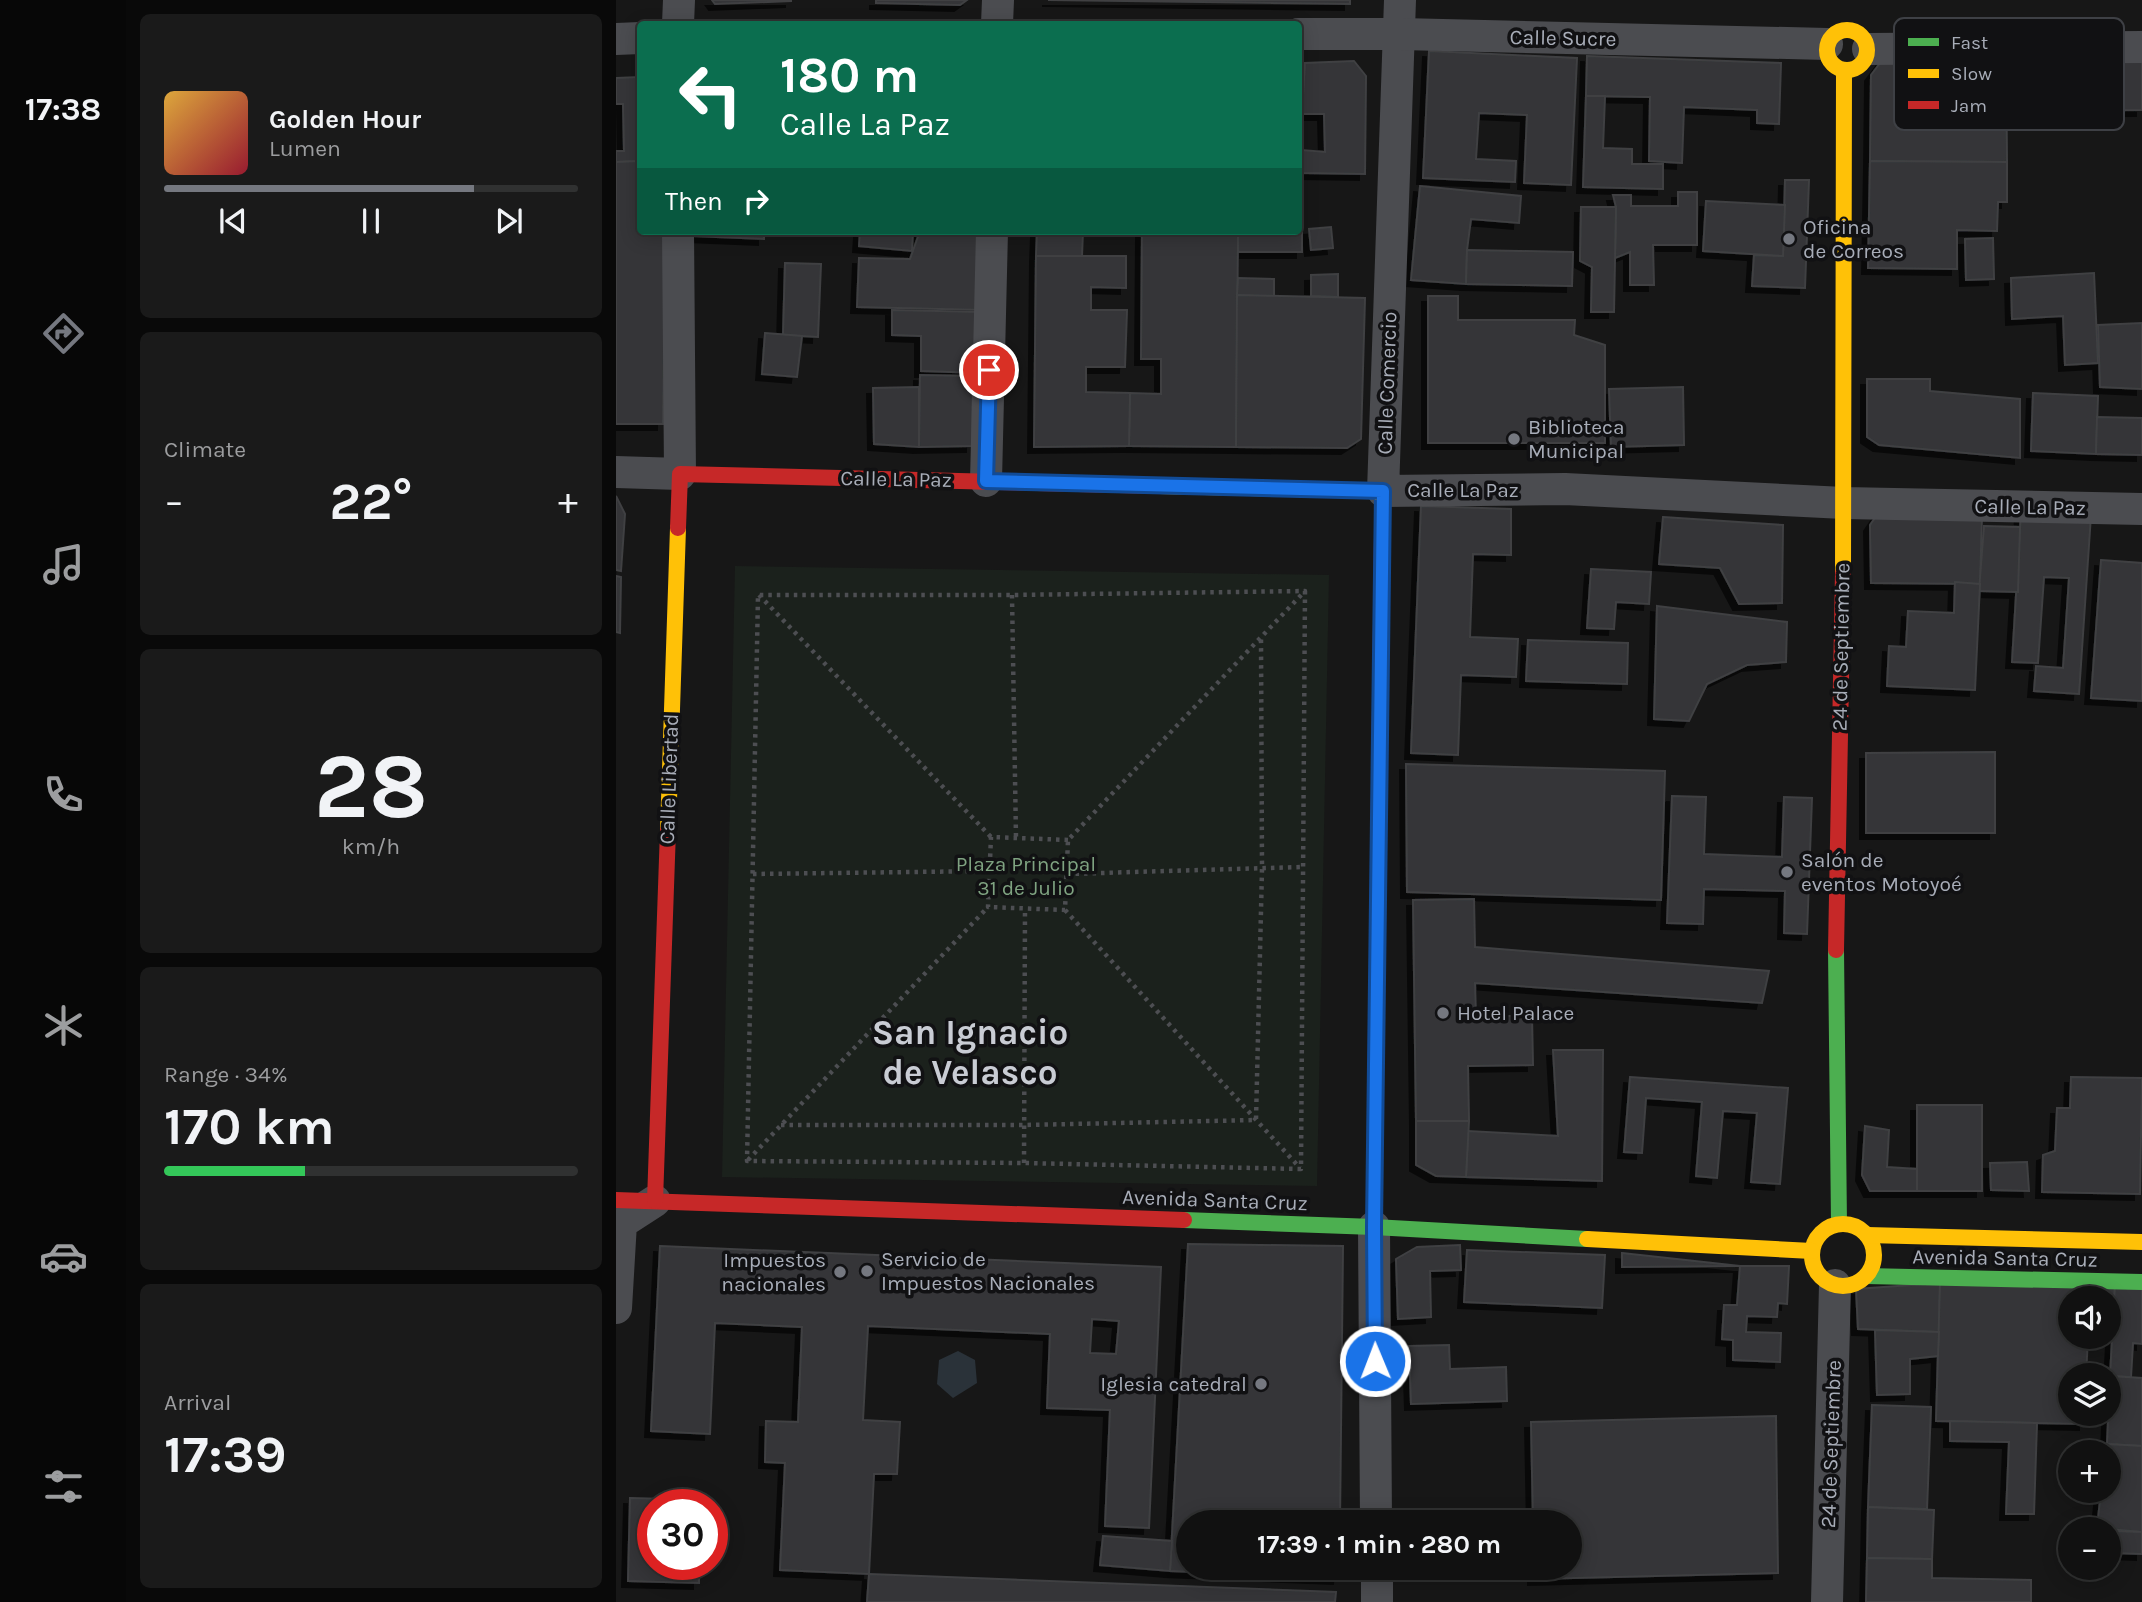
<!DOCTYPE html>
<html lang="en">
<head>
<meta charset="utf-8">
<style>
  :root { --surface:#111; --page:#1a1a1a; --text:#f1f3f6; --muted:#9c9d9f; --line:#303131; --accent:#757880 }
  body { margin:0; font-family:Karla,sans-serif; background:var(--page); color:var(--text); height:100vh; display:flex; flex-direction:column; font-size:26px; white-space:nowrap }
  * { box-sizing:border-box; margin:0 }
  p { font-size:23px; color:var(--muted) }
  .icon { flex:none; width:38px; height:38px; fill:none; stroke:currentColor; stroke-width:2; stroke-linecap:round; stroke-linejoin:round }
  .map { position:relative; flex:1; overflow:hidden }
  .details { display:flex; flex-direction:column; gap:14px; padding:14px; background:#090909; width:490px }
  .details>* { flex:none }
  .banner { position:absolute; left:21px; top:21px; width:665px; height:214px; border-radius:7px; box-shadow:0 4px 18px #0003,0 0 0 2px var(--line); background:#0b6e4f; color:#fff; overflow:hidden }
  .controls { position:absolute; left:1442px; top:1286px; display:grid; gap:14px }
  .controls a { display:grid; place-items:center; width:63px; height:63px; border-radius:50%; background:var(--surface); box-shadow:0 4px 18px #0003,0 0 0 2px var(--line); font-size:35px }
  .speed { position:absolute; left:21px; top:1489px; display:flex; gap:14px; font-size:35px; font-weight:700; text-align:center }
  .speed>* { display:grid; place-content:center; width:91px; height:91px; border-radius:50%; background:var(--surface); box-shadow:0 4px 18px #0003,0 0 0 2px var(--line); line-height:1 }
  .speed .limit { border:10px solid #d22; background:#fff; color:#111 }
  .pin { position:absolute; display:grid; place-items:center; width:60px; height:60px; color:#fff; margin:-30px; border:4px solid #fff; border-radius:50%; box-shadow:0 2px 7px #0007 }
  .me { position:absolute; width:77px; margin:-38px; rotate:359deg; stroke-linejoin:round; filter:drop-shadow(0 0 5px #0008) }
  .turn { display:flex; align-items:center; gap:24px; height:147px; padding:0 28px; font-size:32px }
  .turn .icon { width:91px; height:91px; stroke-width:2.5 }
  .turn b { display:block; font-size:49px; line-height:60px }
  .then { display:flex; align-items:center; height:66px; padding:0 28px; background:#0003; gap:14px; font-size:26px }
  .big { font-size:52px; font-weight:700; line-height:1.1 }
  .details .card { flex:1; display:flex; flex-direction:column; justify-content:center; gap:10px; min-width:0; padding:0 24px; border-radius:10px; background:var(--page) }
  .details .dial { align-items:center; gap:0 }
  .dial b { font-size:91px; line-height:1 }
  .song { display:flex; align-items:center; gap:21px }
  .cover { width:84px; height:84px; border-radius:10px; background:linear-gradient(135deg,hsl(40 70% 55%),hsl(350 70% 35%)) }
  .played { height:7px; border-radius:4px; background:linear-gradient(90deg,var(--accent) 75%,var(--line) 75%) }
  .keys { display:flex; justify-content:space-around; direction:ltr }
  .heat { display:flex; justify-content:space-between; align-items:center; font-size:38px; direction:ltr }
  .charge { height:10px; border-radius:5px; background:linear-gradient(90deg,#34c759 34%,var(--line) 0) }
  .trip { position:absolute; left:560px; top:1510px; width:406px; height:70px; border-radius:35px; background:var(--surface); box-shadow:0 4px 18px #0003,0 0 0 2px var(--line); font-weight:700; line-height:70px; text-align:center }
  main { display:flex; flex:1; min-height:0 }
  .tabs { display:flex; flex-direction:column; width:126px; justify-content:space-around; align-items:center; background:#070707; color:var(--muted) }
  .tabs .icon { width:49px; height:49px }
  .tabs .active { color:var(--accent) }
  .tabs b { font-size:32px; color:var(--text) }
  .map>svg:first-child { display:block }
  .green { fill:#1b211c }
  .water { fill:#2a3239 }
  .building { fill:#343537; stroke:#3f4043; stroke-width:2; fill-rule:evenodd; filter:url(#shadow) }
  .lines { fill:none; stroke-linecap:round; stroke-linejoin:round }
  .path { stroke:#4d4e52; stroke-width:4.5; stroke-dasharray:3.5 5; stroke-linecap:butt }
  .street { stroke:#4b4c50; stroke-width:32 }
  .fast { stroke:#4caf50; stroke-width:16 }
  .slow { stroke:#ffc107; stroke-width:16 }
  .jam { stroke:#c62828; stroke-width:16 }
  .route-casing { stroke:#114b97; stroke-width:18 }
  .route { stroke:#1a73e8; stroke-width:12 }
  .poi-dot { fill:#757880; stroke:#111113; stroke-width:2.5 }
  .labels { text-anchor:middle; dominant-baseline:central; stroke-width:7; stroke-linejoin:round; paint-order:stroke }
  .street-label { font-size:21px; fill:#a8adb8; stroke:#111113 }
  .poi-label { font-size:21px; fill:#a8adb8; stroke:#111113; text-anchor:start }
  .park-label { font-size:21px; fill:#7fa381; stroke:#111113 }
  .town-label { font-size:35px; font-weight:bold; fill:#c9ccd4; stroke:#111113 }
  .key { fill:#111113; stroke:#3e4045; stroke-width:2 }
  .key-label { font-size:19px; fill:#a8adb8 }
</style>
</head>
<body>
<main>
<nav class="tabs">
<b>17:38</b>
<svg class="icon active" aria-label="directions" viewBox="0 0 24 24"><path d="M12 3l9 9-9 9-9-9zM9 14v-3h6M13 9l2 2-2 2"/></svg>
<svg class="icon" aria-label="music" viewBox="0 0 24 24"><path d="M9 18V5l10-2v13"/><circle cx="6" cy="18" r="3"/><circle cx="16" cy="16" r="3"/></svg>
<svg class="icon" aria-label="phone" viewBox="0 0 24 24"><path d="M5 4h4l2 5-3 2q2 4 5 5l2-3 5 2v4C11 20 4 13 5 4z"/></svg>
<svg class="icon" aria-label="climate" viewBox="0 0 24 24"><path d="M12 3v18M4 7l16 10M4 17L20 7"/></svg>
<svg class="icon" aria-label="car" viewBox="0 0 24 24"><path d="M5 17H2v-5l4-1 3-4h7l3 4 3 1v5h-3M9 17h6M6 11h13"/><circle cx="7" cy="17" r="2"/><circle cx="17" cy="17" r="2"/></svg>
<svg class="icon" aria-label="filters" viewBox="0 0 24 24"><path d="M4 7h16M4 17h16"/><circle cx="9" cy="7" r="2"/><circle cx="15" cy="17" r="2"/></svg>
</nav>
<section class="details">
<div class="card">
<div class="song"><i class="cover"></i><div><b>Golden Hour</b><p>Lumen</p></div></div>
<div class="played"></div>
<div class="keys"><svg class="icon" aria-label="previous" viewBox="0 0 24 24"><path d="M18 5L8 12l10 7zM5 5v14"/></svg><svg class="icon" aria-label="pause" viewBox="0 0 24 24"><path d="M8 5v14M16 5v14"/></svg><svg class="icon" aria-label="next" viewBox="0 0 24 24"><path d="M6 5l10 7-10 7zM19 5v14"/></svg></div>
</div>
<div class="card"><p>Climate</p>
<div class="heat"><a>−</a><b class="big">22°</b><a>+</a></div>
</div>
<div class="card dial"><b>28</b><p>km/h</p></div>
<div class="card"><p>Range · 34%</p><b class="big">170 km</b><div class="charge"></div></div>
<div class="card"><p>Arrival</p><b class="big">17:39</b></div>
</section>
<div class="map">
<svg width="1526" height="1602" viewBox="0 0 1526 1602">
  <defs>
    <filter id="shadow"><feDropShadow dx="-6" dy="6" stdDeviation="0" flood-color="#0009"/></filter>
  </defs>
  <rect width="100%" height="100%" fill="#171717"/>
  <!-- green -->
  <polygon class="green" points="119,566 713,575 701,1186 106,1177"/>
  <!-- water -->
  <polygon class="water" points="342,1351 359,1360 361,1383 337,1398 321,1384 323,1360"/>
  <!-- building -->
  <g class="building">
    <polygon points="96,0 175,0 175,1 99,4"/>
    <polygon points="260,0 351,0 344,5 260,3"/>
    <polygon points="432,0 734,0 734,4"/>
    <polygon points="813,51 961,58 955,185 908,183 911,115 863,113 860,159 900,161 899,182 807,178"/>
    <polygon points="1270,55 1390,56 1391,162 1254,161 1255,75"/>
    <polygon points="1526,55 1526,110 1390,111 1390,56"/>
    <polygon points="971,56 1165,63 1163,124 1141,123 1141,110 1068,107 1066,163 1033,161 1034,97 970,96"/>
    <polygon points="738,61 750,76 749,174 686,173 686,150 709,152 708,114 686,114 689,63"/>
    <polygon points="682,67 687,67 686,126 682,126"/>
    <polygon points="24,77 24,161 0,162 0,151 8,151 7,104 0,104 0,78"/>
    <polygon points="970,96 989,96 987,148 1016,149 1016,164 1047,164 1047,189 967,187"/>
    <polygon points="682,147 686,150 686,252 622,252 622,231 682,231"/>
    <polygon points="24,161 24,231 50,231 47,424 0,424 0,162"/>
    <polygon points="1254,161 1391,162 1391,202 1382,202 1381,231 1341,230 1341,269 1252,268"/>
    <polygon points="1169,180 1193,180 1189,288 1136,286 1138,255 1167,256"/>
    <polygon points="804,186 905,196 903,223 855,219 851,250 850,284 795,280"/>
    <polygon points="1062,192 1081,192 1081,245 1037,245 1038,285 1014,285 1014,252 999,258 1000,207 997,195 1015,195 1015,206 1062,206"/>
    <polygon points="1090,201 1169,205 1167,256 1087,251"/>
    <polygon points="965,207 1000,207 998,312 975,312 976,267 964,261"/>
    <polygon points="715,227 717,248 695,250 693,229"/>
    <polygon points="78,231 148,231 148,239 77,236"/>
    <polygon points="244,231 297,231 296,251 243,246"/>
    <polygon points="304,231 365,231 367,310 241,307 243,258 294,259"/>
    <polygon points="421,231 467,231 466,256 420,256"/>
    <polygon points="526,231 622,231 620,447 513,446 514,393 545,394 545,359 525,359"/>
    <polygon points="1377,238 1378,279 1350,280 1349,239"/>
    <polygon points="851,250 957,252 956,286 850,284"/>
    <polygon points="420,256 510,256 510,288 475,287 475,310 511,310 509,367 470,367 470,392 514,393 513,446 418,447"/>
    <polygon points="169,263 205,264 202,337 167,335"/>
    <polygon points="1478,273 1482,363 1449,365 1447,316 1396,319 1395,278"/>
    <polygon points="722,274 722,297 695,296 695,275"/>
    <polygon points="622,278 658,279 658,297 621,295"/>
    <polygon points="621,295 749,298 745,439 731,448 620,447"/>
    <polygon points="812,296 842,296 842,320 959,320 958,335 989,345 989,443 812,443"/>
    <polygon points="276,310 366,312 365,373 305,371 305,336 276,335"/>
    <polygon points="1526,323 1526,389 1484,387 1482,325"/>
    <polygon points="149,333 186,336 181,377 146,374"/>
    <polygon points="304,375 357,376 356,446 303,447"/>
    <polygon points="1251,379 1314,379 1314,391 1404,399 1404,458 1263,445 1251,437"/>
    <polygon points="303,387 303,447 258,444 257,388"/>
    <polygon points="1067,387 1068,445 995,447 993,389"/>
    <polygon points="1417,393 1482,396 1480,454 1415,451"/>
    <polygon points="1481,417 1526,418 1526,455 1480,454"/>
    <polygon points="0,496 9,514 5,571 0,570"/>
    <polygon points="805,506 895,509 895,555 857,554 854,637 902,639 900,677 845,675 842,755 795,753"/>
    <polygon points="1263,512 1366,516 1364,584 1255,583 1254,525"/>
    <polygon points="1405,512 1475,515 1463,694 1418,691 1420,666 1447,668 1453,578 1428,577 1422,663 1396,662"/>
    <polygon points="1047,517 1167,525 1166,603 1123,604 1104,568 1043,564"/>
    <polygon points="1368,526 1404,527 1402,592 1363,591"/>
    <polygon points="1485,560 1526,563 1526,701 1475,698"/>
    <polygon points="975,569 1035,572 1033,604 1000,602 998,629 971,628"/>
    <polygon points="0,576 5,577 4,633 0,632"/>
    <polygon points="1339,582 1364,584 1359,690 1271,686 1273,646 1290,647 1292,611 1338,613"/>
    <polygon points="1041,606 1171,622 1170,662 1131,665 1091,684 1073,721 1038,719"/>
    <polygon points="912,640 1012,643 1011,684 910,681"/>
    <polygon points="1379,752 1379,833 1250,833 1250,753"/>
    <polygon points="790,764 1049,771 1045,900 791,892"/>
    <polygon points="1056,796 1090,797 1088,854 1166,857 1168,797 1196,798 1191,934 1168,933 1169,891 1088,889 1087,924 1051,923"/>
    <polygon points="858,899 859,947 1153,971 1146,1003 859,983 860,1016 916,1016 917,1065 852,1066 853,1121 800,1121 797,900"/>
    <polygon points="937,1050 987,1050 986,1181 850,1177 852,1131 942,1136"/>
    <polygon points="1014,1077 1172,1088 1164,1184 1135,1182 1141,1113 1107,1111 1101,1178 1080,1176 1086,1102 1030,1098 1026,1153 1008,1152"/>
    <polygon points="1455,1077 1526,1078 1524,1194 1426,1192 1427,1155 1439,1151 1441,1108 1454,1108"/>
    <rect x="1301" y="1105" width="65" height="86"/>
    <polygon points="800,1121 853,1121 850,1177 820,1176 800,1165"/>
    <polygon points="1249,1126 1273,1130 1271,1167 1301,1169 1301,1191 1254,1191 1246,1175"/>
    <polygon points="1411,1162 1413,1191 1375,1190 1374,1163"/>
    <polygon points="572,1244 727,1246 724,1522 572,1522 572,1568 724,1568 723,1578 554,1571"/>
    <polygon points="844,1245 845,1270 814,1271 815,1317 782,1319 780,1259 801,1247"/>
    <path d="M44 1246 545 1267 533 1528 489 1526 494 1410 431 1408 434 1334 252 1326 247 1420 284 1422 281 1474H258L253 1574 164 1570 169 1463 149 1462 150 1421 182 1422 186 1327 99 1323 94 1434 35 1431ZM476 1319 503 1321 500 1354 474 1353Z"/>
    <polygon points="851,1250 989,1255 986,1308 848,1302"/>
    <polygon points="1006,1253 1124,1266 1006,1267"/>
    <polygon points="1124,1266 1173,1266 1171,1304 1162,1303 1161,1317 1131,1316 1130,1332 1165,1333 1164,1362 1117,1360 1117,1340 1106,1339 1108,1305 1121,1305"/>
    <polygon points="1324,1283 1323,1332 1242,1329 1240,1289"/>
    <polygon points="1324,1283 1499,1285 1496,1338 1473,1337 1493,1337 1493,1298 1454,1298 1454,1337 1472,1337 1470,1376 1454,1376 1454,1414 1469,1414 1469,1424 1320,1421"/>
    <polygon points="1499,1285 1526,1287 1526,1344 1517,1343 1515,1377 1494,1376"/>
    <polygon points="1259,1330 1323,1332 1322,1356 1294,1359 1294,1394 1261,1395"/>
    <polygon points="833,1345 834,1369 890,1367 891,1401 795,1404 793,1346"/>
    <polygon points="1494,1376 1526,1378 1526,1446 1491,1444"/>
    <polygon points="1256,1405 1315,1407 1311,1509 1252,1507"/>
    <polygon points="1160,1416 1162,1573 918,1579 918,1568 954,1568 954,1522 917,1522 915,1422"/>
    <polygon points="1334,1421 1421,1423 1418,1514 1390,1514 1393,1442 1334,1441"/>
    <polygon points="1491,1444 1526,1446 1526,1532 1481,1528 1485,1491 1493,1491"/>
    <polygon points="14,1498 85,1500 85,1505 37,1505 37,1564 83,1564 83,1583 12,1581"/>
    <polygon points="1252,1507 1318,1510 1316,1559 1251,1558"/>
    <polygon points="1498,1531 1526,1532 1526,1554 1496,1553"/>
    <polygon points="487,1536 556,1541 554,1571 484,1565"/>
    <polygon points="1251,1558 1316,1559 1316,1578 1415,1580 1415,1602 1250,1602"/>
    <polygon points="253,1574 720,1592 719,1602 251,1602"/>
  </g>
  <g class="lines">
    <!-- path -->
    <g class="path">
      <polygon points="689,591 685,1169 408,1163 131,1161 142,595 396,595"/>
      <polyline points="143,595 375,837"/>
      <polyline points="396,595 400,838"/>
      <polyline points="452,840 375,837 372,907 449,910 452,840 689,591"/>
      <polyline points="137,874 374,871"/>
      <polyline points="451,874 685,867"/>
      <polyline points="449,910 684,1168"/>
      <polyline points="165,1125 409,1125 640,1120 646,869 645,638"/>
      <polyline points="132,1160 372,907"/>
      <polyline points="408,1163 409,908"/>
    </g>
    <!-- street -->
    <g class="street">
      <polyline points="784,0 767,491 949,489 1228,503 1526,509"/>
      <polyline points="62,24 63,0"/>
      <polyline points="381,24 382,0"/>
      <polyline points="682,34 785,34 1211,44"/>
      <polyline points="0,39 24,38"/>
      <polyline points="1252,49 1526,47"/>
      <polyline points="0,472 64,474 62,231"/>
      <polyline points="370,481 376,231"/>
      <polyline points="758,1227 760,1522"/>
      <polyline points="0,1308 5,1223 39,1201"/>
      <polyline points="761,1568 761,1602"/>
      <polyline points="1211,1602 1219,1285"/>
    </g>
    <!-- fast -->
    <g class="fast">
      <polyline points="1220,950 1223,1224"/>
      <polyline points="568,1220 758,1227 971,1239"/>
      <polyline points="1250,1276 1526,1282"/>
    </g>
    <!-- slow -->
    <g class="slow">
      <circle cx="1231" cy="50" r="20"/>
      <polyline points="544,486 767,491 766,537"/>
      <polyline points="1227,573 1228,70"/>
      <polyline points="52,830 62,528"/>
      <circle cx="1227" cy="1255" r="31"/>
      <polyline points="1251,1235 1526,1242"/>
      <polyline points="971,1239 1196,1251"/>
    </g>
    <!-- jam -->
    <g class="jam">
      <polyline points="62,528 64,474 544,486"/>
      <polyline points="1220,950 1227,573"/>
      <polyline points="0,1200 568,1220"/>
      <polyline points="39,1201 52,830"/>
      <polyline points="758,1227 766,537"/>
    </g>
  </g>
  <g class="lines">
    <!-- route casing -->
    <g class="route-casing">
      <polyline id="route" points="373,370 370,481 767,491 758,1227 759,1361"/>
    </g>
    <!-- route -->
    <use href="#route" class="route"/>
  </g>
  <!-- markers -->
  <g class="poi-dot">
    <circle cx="1173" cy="239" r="7"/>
    <circle cx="898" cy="439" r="7"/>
    <circle cx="1171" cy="872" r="7"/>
    <circle cx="827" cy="1013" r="7"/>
    <circle cx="251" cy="1271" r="7"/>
    <circle cx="224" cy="1272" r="7"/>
    <circle cx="645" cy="1384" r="7"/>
  </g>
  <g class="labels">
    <!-- street labels -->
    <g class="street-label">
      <text transform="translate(947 38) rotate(1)">Calle Sucre</text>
      <text transform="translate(771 383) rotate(-88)">Calle Comercio</text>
      <text transform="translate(280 479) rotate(1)">Calle La Paz</text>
      <text x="847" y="490">Calle La Paz</text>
      <text transform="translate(1414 507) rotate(1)">Calle La Paz</text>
      <text transform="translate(1225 647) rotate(-89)">24 de Septiembre</text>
      <text transform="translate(53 779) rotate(-88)">Calle Libertad</text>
      <text transform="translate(599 1200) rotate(2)">Avenida Santa Cruz</text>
      <text transform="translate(1389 1258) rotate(1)">Avenida Santa Cruz</text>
      <text transform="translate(1215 1444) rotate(-88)">24 de Septiembre</text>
    </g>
    <!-- poi labels -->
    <g class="poi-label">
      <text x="1187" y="227">Oficina<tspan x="1187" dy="24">de Correos</tspan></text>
      <text x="912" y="427">Biblioteca<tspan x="912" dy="24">Municipal</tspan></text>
      <text x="1185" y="860">Salón de<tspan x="1185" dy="24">eventos Motoyoé</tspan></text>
      <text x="841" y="1013">Hotel Palace</text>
      <text x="265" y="1259">Servicio de<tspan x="265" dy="24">Impuestos Nacionales</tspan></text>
      <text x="210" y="1260" text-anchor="end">Impuestos<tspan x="210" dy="24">nacionales</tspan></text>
      <text x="631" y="1384" text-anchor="end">Iglesia catedral</text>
    </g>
    <!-- park labels -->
    <g class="park-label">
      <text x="410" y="864">Plaza Principal<tspan x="410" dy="24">31 de Julio</tspan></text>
    </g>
    <!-- town labels -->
    <g class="town-label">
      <text x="354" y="1032">San Ignacio<tspan x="354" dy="40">de Velasco</tspan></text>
    </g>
  </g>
  <!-- legend -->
  <rect x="1278" y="18" width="230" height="112" rx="10" class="key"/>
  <rect x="1292" y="38" width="31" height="8" fill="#4caf50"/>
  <rect x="1292" y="69" width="31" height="9" fill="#ffc107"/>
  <rect x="1292" y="101" width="31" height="8" fill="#c62828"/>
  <g class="key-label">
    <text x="1335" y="49">Fast</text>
    <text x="1335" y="80">Slow</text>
    <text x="1335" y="112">Jam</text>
  </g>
</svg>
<div class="controls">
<a><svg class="icon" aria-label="sound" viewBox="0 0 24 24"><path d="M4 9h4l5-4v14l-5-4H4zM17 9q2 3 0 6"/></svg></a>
<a><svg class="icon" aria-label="layers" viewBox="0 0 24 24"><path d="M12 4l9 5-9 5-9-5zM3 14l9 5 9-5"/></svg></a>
<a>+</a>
<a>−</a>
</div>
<div class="speed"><div class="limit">30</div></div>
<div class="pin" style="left:373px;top:370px;background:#d93025"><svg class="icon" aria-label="arrive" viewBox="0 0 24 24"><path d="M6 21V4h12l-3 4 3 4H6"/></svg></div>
<svg class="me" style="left:759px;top:1361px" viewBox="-20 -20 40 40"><circle r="17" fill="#1a73e8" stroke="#fff" stroke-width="3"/><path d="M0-11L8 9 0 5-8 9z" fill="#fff"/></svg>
<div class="trip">17:39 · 1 min · 280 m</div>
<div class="banner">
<div class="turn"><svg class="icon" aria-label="left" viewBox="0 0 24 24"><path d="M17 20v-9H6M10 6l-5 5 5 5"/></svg><div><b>180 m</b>Calle La Paz</div></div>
<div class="then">Then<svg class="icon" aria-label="right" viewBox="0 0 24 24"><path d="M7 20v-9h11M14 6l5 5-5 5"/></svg></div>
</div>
</div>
</main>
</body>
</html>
